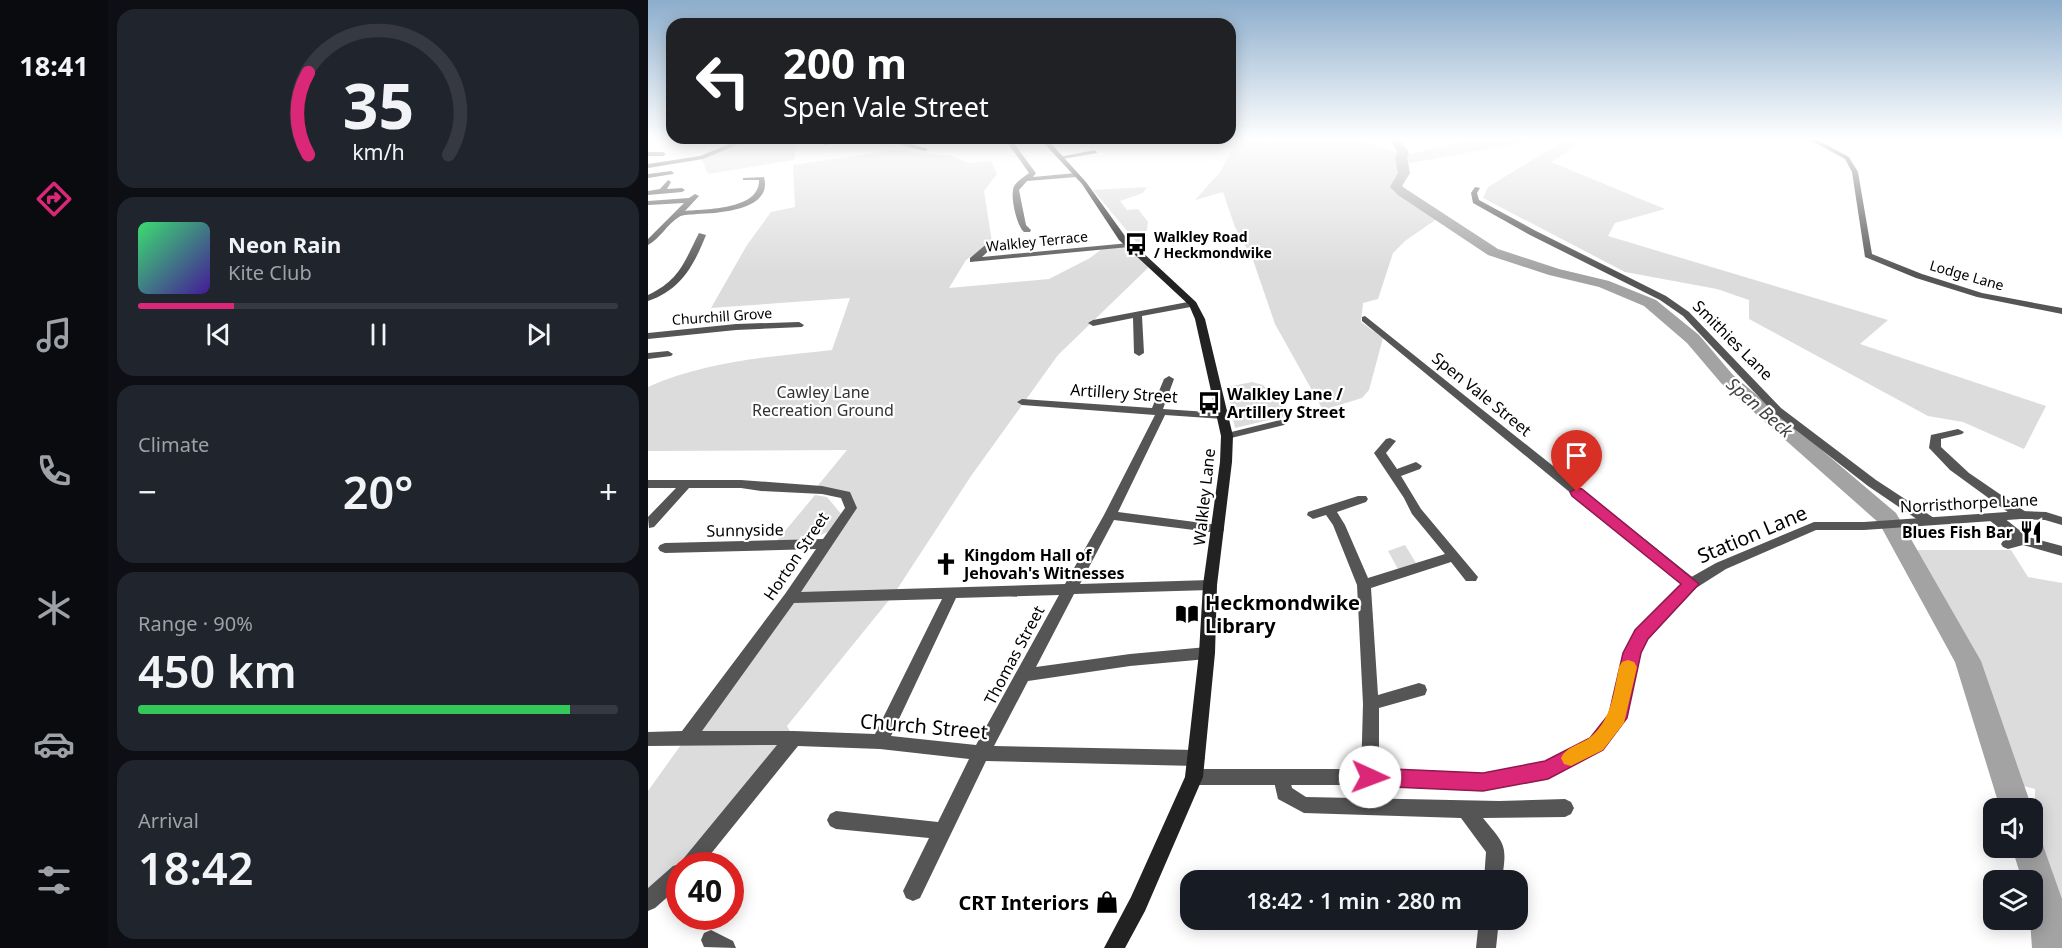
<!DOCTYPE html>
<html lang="en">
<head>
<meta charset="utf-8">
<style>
  :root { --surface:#171b24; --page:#20242c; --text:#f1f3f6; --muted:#9ea1a6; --line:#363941; --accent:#db2777 }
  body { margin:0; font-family:"Noto Sans",sans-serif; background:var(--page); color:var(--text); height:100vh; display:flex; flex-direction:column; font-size:22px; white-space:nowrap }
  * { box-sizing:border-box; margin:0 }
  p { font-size:20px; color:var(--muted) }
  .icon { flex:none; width:33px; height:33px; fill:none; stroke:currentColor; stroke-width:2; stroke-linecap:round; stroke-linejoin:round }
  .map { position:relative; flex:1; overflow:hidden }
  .drawer { display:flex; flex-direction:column; gap:9px; padding:9px; background:#0d0f14; width:540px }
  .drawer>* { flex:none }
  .hud { position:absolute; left:18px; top:18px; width:570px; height:126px; border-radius:18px; box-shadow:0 3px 15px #0003; background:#202124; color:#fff; overflow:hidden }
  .buttons { position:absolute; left:1335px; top:798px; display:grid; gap:12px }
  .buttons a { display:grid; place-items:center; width:60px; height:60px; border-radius:12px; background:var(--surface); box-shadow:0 3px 15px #0003; font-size:30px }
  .speed { position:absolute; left:18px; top:852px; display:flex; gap:12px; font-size:30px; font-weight:700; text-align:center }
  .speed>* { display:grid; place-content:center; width:78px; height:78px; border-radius:50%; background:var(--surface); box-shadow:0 3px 15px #0003; line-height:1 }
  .speed .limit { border:9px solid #d22; background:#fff; color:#111 }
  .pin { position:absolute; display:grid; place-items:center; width:51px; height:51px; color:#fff; margin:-62px -26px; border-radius:50% 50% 50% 0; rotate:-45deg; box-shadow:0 0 6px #0007 }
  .pin .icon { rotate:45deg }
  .me { position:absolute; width:66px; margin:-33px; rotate:92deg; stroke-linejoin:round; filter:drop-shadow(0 0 4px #0008) }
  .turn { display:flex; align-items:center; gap:21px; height:126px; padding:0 18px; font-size:27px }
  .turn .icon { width:78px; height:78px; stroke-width:2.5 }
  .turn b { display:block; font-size:42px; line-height:51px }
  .big { font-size:45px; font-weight:600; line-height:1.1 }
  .drawer .card { flex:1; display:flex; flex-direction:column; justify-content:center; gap:9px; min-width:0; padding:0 21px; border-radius:18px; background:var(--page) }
  .drawer .dial { align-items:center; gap:0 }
  .dial svg { height:156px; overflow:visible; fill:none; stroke:var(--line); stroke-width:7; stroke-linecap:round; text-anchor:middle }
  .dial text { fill:var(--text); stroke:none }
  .song { display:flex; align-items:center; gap:18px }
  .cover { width:72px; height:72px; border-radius:9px; background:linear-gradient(135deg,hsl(140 70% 55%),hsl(260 70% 35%)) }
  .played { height:6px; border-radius:3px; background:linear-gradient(90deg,var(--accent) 20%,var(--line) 20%) }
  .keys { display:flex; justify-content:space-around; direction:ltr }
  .heat { display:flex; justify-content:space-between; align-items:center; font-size:33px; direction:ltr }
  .charge { height:9px; border-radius:4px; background:linear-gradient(90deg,#34c759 90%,var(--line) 0) }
  .trip { position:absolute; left:532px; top:870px; width:348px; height:60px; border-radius:18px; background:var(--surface); box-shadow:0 3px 15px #0003; font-weight:600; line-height:60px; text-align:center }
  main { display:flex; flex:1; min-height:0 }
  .tabs { display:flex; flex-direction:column; width:108px; justify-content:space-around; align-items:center; background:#090b0e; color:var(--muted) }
  .tabs .icon { width:42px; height:42px }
  .tabs .selected { color:var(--accent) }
  .tabs b { font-size:27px; color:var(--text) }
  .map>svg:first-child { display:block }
  .green { fill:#dcdcdc }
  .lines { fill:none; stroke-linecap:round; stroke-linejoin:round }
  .river { fill:#a3a3a3; fill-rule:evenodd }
  .minor { fill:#555; fill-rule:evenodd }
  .tertiary { fill:#555; fill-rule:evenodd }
  .secondary { fill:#222; fill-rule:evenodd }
  .route { fill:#db2777; stroke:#8e194d; stroke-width:1.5 }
  .slow { fill:#f59e0b }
  .labels { text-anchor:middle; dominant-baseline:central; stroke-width:4.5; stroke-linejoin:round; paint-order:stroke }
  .far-poi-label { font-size:14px; font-weight:bold; fill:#000; stroke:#fff; text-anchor:start }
  .far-street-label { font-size:14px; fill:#000; stroke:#fff }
  .street-label { font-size:16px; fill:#000; stroke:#fff }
  .park-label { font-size:16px; fill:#333; stroke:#fff }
  .poi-label { font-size:16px; font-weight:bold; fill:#000; stroke:#fff; text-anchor:start }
  .water-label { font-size:18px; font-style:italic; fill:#444; stroke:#fff }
  .near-street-label { font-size:20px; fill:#000; stroke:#fff }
  .near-poi-label { font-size:20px; font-weight:bold; fill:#000; stroke:#fff; text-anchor:start }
</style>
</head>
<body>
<main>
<nav class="tabs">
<b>18:41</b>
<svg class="icon selected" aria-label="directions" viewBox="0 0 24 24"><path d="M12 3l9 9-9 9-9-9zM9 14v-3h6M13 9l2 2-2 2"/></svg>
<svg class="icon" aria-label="music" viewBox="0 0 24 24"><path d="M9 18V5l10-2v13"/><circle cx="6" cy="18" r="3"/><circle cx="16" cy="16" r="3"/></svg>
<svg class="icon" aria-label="phone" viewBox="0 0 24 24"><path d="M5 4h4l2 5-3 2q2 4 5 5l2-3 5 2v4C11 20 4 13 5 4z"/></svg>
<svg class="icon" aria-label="climate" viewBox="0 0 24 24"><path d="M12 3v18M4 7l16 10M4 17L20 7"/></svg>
<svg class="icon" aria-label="car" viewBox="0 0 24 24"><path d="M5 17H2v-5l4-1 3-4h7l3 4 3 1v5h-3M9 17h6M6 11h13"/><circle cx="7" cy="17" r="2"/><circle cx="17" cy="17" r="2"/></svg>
<svg class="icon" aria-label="filters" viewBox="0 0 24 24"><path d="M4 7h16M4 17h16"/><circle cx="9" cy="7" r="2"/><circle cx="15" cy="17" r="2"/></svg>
</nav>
<section class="drawer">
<div class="card dial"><svg viewBox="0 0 100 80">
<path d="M14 69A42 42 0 1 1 86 69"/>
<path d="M14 69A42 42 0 0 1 14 27" stroke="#db2777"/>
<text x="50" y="56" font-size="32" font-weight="700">35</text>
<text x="50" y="72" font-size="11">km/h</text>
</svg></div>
<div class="card">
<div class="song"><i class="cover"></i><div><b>Neon Rain</b><p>Kite Club</p></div></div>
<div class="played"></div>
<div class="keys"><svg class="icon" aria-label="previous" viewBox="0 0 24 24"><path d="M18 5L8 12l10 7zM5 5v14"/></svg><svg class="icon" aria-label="pause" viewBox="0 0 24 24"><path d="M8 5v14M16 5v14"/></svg><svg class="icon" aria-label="next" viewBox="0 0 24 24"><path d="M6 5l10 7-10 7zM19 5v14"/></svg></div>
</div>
<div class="card"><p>Climate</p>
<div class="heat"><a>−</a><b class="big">20°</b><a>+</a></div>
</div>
<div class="card"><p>Range · 90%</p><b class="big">450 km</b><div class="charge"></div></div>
<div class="card"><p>Arrival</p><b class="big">18:42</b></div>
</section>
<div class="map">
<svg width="1414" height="948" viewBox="0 0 1414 948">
  <rect width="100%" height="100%" fill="#fff"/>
  <!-- green -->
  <g class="green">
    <polygon points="100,139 149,139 146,160 60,174 53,158"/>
    <polygon points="590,139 614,139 613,143 631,139 705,139 757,155 826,139 894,139 757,164 744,186 790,218 757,241 745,253 730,299 715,303 713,322 735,338 721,390 714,398 675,410 627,324 605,260 587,227 575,192 547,200 572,172"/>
    <polygon points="917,140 929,146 903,162 1017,209 967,223 960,236 1240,320 1212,344 1398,406 1376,449 1315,422 1280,416 1101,319 1101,300 1069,289 977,272 835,198 840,187"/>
    <path d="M247 150 304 156 320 163 343 161 349 174 336 191 344 242 318 260 301 288 401 279 442 258 455 248 481 245 502 266 410 355 323 476 246 594 139 726 146 738 0 901V791L202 508 198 495 167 489 199 450 0 451V387C58 361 121 357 184 350L202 298 63 308 99 245 123 212 147 207 145 165Z"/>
    <polygon points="499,187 495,193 472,201 479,210 490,209 500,222 496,251 445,190"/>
    <polygon points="604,382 615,385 642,415 587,428 579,387"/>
    <polygon points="167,495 179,497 194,515 180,532 167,537 127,543"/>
    <polygon points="757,545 768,563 750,569 740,551"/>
    <polygon points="1267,550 1363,550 1380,577 1414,583 1414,918 1387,828 1387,808 1384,802 1387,802 1387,789 1359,782"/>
  </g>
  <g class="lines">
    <!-- river -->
    <g class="river">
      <polygon points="742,139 752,139 761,153 759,157 762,173 754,186 758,189 850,249 911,269 961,281 1008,300 1051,335 1085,375 1248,513 1333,661 1384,808 1352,808 1307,662 1231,523 1073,383 1039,343 996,306 951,287 901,275 840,255 750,195 742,187 750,173 747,157 750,153"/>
      <polygon points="1384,834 1392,837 1414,899 1414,948 1384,948 1382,920 1384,920 1384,880 1374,880 1364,848 1384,848"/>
    </g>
    <!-- minor -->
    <g class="minor">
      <polygon points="94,139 103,139 55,159 0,168 0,164 52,156"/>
      <polygon points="190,139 208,139 177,145 174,143"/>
      <polygon points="248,139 256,139 253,141 280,149 277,151 246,143"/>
      <path d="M357 139H363L387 172 388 173 385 177 428 173 431 175 428 177 379 181 371 190 378 225 383 230 382 232H376C369 226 363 200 365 190 366 182 376 177 381 173Z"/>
      <polygon points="1160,139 1168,139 1201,157 1210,172 1224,254 1274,274 1334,293 1414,308 1414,314 1329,297 1268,278 1217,257 1204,172 1197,159"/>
      <polygon points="447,150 449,153 414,159 411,157"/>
      <polygon points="0,152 15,152 18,154 15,156 0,156"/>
      <polygon points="23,171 26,173 25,174 0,178 0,174"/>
      <path d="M116 177C125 210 72 213 49 214 43 215 35 214 31 217 19 224 12 239 0 245V239L36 203 0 205V201L41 198 47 194 51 196 37 211C58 209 112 210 111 180H95V178Z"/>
      <polygon points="20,180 23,182 19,189 34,188 37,190 34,192 0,195 0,191 12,189"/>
      <polygon points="827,187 832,188 829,193 831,200 888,231 1018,296 1041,312 1133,408 1228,480 1286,518 1287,521 1286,524 1276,524 1220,486 1125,412 1035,316 1012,300 882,235 825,203 823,193"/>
      <path d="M51 233 58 235C46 265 33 290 0 301V295C32 280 36 262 51 233Z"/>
      <polygon points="342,241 349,243 334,257 481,243 485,245 481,247 322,262 322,258"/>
      <polygon points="545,301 549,304 548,306 494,316 496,353 491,356 486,353 485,318 445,326 440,323 445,320"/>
      <polygon points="717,316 1048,580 1050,584 1048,588 1043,589 1038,588 714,321 714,317"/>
      <polygon points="151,322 156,325 154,327 88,330 0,339 0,333 88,324"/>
      <polygon points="20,351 25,354 23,356 0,359 0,353"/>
      <path d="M521 376 526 379 515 409 575 413 580 416 575 419 517 415 470 512 570 525 575 526 576 529 575 532 570 533 466 520 432 584 562 580 567 581 569 585 567 589 562 590 426 594 388 667 482 654 559 647 564 649 567 653 564 657 559 659 482 666 380 681 346 746 548 750 554 753 557 758 554 763 548 766 338 761 272 898 265 901 258 898 255 891 281 838 188 829 182 826 179 820 182 814 188 811 290 822 321 759 232 749 150 746 53 866H32V886L7 908 0 911V888L25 866 31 864 129 745 0 746V732L34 731 137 594 168 549 17 553 12 551 10 548 12 545 17 543 175 539 197 508 193 498 174 494 113 491 93 488H41L6 527 1 528 0 517 28 488H0V480H93L174 486 202 492 209 508 153 592 417 584 456 515 507 415 374 405 369 402 374 399 504 408 516 379ZM411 595 328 745 243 736 308 598ZM294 599 227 734 146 731H54L146 603Z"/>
      <polygon points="632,420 636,421 638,423 636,425 579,439 573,436 575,434"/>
      <polygon points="1310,429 1316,432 1314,434 1293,439 1293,447 1321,473 1378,512 1379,515 1378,518 1368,518 1302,470 1283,450 1281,448 1283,435"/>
      <polygon points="742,438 748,441 738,453 749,469 768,462 774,466 772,469 753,476 773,509 830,577 828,581 818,581 803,562 723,588 730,695 771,683 777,685 779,690 777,695 731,708 731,777 728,783 722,785 716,783 713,777 715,704 709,585 685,525 678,515 665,519 659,515 660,512 710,496 718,496 720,499 718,502 689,512 697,525 720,578 797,554 764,514 756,498 726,453 738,439"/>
      <polygon points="1346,513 1351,514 1380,537 1414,546 1414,556 1375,545 1360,549 1355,547 1353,544 1355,541 1364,538 1341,520 1340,517"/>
      <path d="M634 769 640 771 644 788 658 797 851 801 917 799 923 802 926 808 923 814 917 817 835 818C858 846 859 844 854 880H836L838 852 813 818 656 813 630 799 625 777 628 771Z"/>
      <polygon points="831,920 851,920 848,948 828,948"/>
      <polygon points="63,930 85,941 88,948 56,947 53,940 56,933"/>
    </g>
    <!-- tertiary -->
    <polygon class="tertiary" points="1373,511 1398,512 1414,517 1414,525 1397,520 1373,519 1216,530 1168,530 1078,569 1048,588 999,639 992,653 985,677 977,718 954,749 900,778 835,790 722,785 546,785 540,783 537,777 540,771 546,769 722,769 835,774 897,763 942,739 961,715 976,653 988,631 1038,580 1068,563 1166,522 1216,522"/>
    <!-- secondary -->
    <polygon class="secondary" points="392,139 399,139 438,182 477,236 548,302 557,319 585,436 584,462 569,585 567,653 555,777 497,911 477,948 456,948 483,897 537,777 551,653 555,585 572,462 573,436 547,319 541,305 471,240 434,184"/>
  </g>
  <!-- sky -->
  <linearGradient id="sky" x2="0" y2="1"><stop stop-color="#8cadcc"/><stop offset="0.51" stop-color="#fff"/><stop offset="1" stop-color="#fff" stop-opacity="0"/></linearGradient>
  <rect width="1414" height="272" fill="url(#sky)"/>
  <!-- route -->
  <polygon class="route" points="929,488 934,489 1051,584 1000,639 993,653 979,718 955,750 900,779 835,791 722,786 714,783 712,777 714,771 722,768 835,773 897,761 942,738 961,714 975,653 987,630 1033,584 924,496 922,492"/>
  <!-- slow -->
  <path class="slow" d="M980 660 986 662 989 667 976 723 955 750 923 766 916 764 913 758C918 747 930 745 940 739 963 723 966 692 971 667L974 662Z"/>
  <!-- icons -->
  <defs>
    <g id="bus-bare" transform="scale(1.8)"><path d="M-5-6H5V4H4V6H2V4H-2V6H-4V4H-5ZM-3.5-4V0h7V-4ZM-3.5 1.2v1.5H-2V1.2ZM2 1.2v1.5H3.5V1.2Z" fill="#000" stroke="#fff" stroke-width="2.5" paint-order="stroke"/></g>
    <g id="restaurant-bare" transform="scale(1.8)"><path d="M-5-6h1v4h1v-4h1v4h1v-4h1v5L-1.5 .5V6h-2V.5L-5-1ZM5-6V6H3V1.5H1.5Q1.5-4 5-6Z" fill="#000" stroke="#fff" stroke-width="2.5" paint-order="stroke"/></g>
    <g id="church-bare" transform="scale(1.8)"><path d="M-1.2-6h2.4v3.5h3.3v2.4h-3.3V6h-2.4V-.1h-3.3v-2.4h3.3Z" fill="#000" stroke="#fff" stroke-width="2.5" paint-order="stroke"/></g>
    <g id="library-bare" transform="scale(1.8)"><path d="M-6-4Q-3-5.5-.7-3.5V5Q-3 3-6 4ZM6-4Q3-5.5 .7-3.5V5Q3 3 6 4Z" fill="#000" stroke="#fff" stroke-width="2.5" paint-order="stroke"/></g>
    <g id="shop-bare" transform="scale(1.8)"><path d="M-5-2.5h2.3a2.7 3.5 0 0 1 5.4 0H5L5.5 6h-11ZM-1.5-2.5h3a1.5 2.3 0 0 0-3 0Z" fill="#000" stroke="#fff" stroke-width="2.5" paint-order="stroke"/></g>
  </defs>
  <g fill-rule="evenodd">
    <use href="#bus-bare" x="488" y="244"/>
    <use href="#bus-bare" x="561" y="403"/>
    <use href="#restaurant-bare" x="1383" y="532"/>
    <use href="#church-bare" x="298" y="564"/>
    <use href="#library-bare" x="539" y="614"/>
    <use href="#shop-bare" x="459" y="902"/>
  </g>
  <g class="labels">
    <!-- far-poi labels -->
    <g class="far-poi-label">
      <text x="506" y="236">Walkley Road<tspan x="506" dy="16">/ Heckmondwike</tspan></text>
    </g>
    <!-- far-street labels -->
    <g class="far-street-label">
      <text transform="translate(389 241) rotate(-6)">Walkley Terrace</text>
      <text transform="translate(1319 275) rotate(16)">Lodge Lane</text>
      <text transform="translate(74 316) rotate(-4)">Churchill Grove</text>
    </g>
    <!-- street labels -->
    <g class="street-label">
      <text transform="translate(1085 340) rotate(45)">Smithies Lane</text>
      <text transform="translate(476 393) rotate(4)">Artillery Street</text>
      <text transform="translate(834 394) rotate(39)">Spen Vale Street</text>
      <text transform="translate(556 497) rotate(-84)">Walkley Lane</text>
      <text transform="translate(1321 503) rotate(-3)">Norristhorpe Lane</text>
      <text transform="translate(97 530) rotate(-1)">Sunnyside</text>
      <text transform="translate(148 556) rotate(-56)">Horton Street</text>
      <text transform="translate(366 655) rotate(-62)">Thomas Street</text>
    </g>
    <!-- park labels -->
    <g class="park-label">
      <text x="175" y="392">Cawley Lane<tspan x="175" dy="18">Recreation Ground</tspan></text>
    </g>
    <!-- poi labels -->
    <g class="poi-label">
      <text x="579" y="394">Walkley Lane /<tspan x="579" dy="18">Artillery Street</tspan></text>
      <text x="1365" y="532" text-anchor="end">Blues Fish Bar</text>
      <text x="316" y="555">Kingdom Hall of<tspan x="316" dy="18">Jehovah's Witnesses</tspan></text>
    </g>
    <!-- water labels -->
    <g class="water-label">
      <text transform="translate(1112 407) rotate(41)">Spen Beck</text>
    </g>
    <!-- near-street labels -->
    <g class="near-street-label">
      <text transform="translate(1104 534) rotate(-23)">Station Lane</text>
      <text transform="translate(276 726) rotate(5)">Church Street</text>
    </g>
    <!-- near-poi labels -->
    <g class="near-poi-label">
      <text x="557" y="602">Heckmondwike<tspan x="557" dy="23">Library</tspan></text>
      <text x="441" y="902" text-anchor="end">CRT Interiors</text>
    </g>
  </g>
</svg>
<div class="buttons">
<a><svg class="icon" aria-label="sound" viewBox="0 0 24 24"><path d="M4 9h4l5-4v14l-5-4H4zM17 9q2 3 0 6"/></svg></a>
<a><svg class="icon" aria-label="layers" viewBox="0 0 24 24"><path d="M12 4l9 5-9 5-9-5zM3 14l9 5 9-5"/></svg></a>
</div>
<div class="speed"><div class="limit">40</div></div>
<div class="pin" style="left:929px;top:492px;background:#d93025"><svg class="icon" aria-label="arrive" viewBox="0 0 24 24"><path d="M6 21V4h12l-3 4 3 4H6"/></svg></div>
<svg class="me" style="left:722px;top:777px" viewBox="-20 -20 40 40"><circle r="19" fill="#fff"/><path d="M0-13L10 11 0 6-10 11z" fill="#db2777"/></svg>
<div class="trip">18:42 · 1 min · 280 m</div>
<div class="hud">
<div class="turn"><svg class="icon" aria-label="left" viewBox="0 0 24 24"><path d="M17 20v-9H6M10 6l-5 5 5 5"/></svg><div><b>200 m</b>Spen Vale Street</div></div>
</div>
</div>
</main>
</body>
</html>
